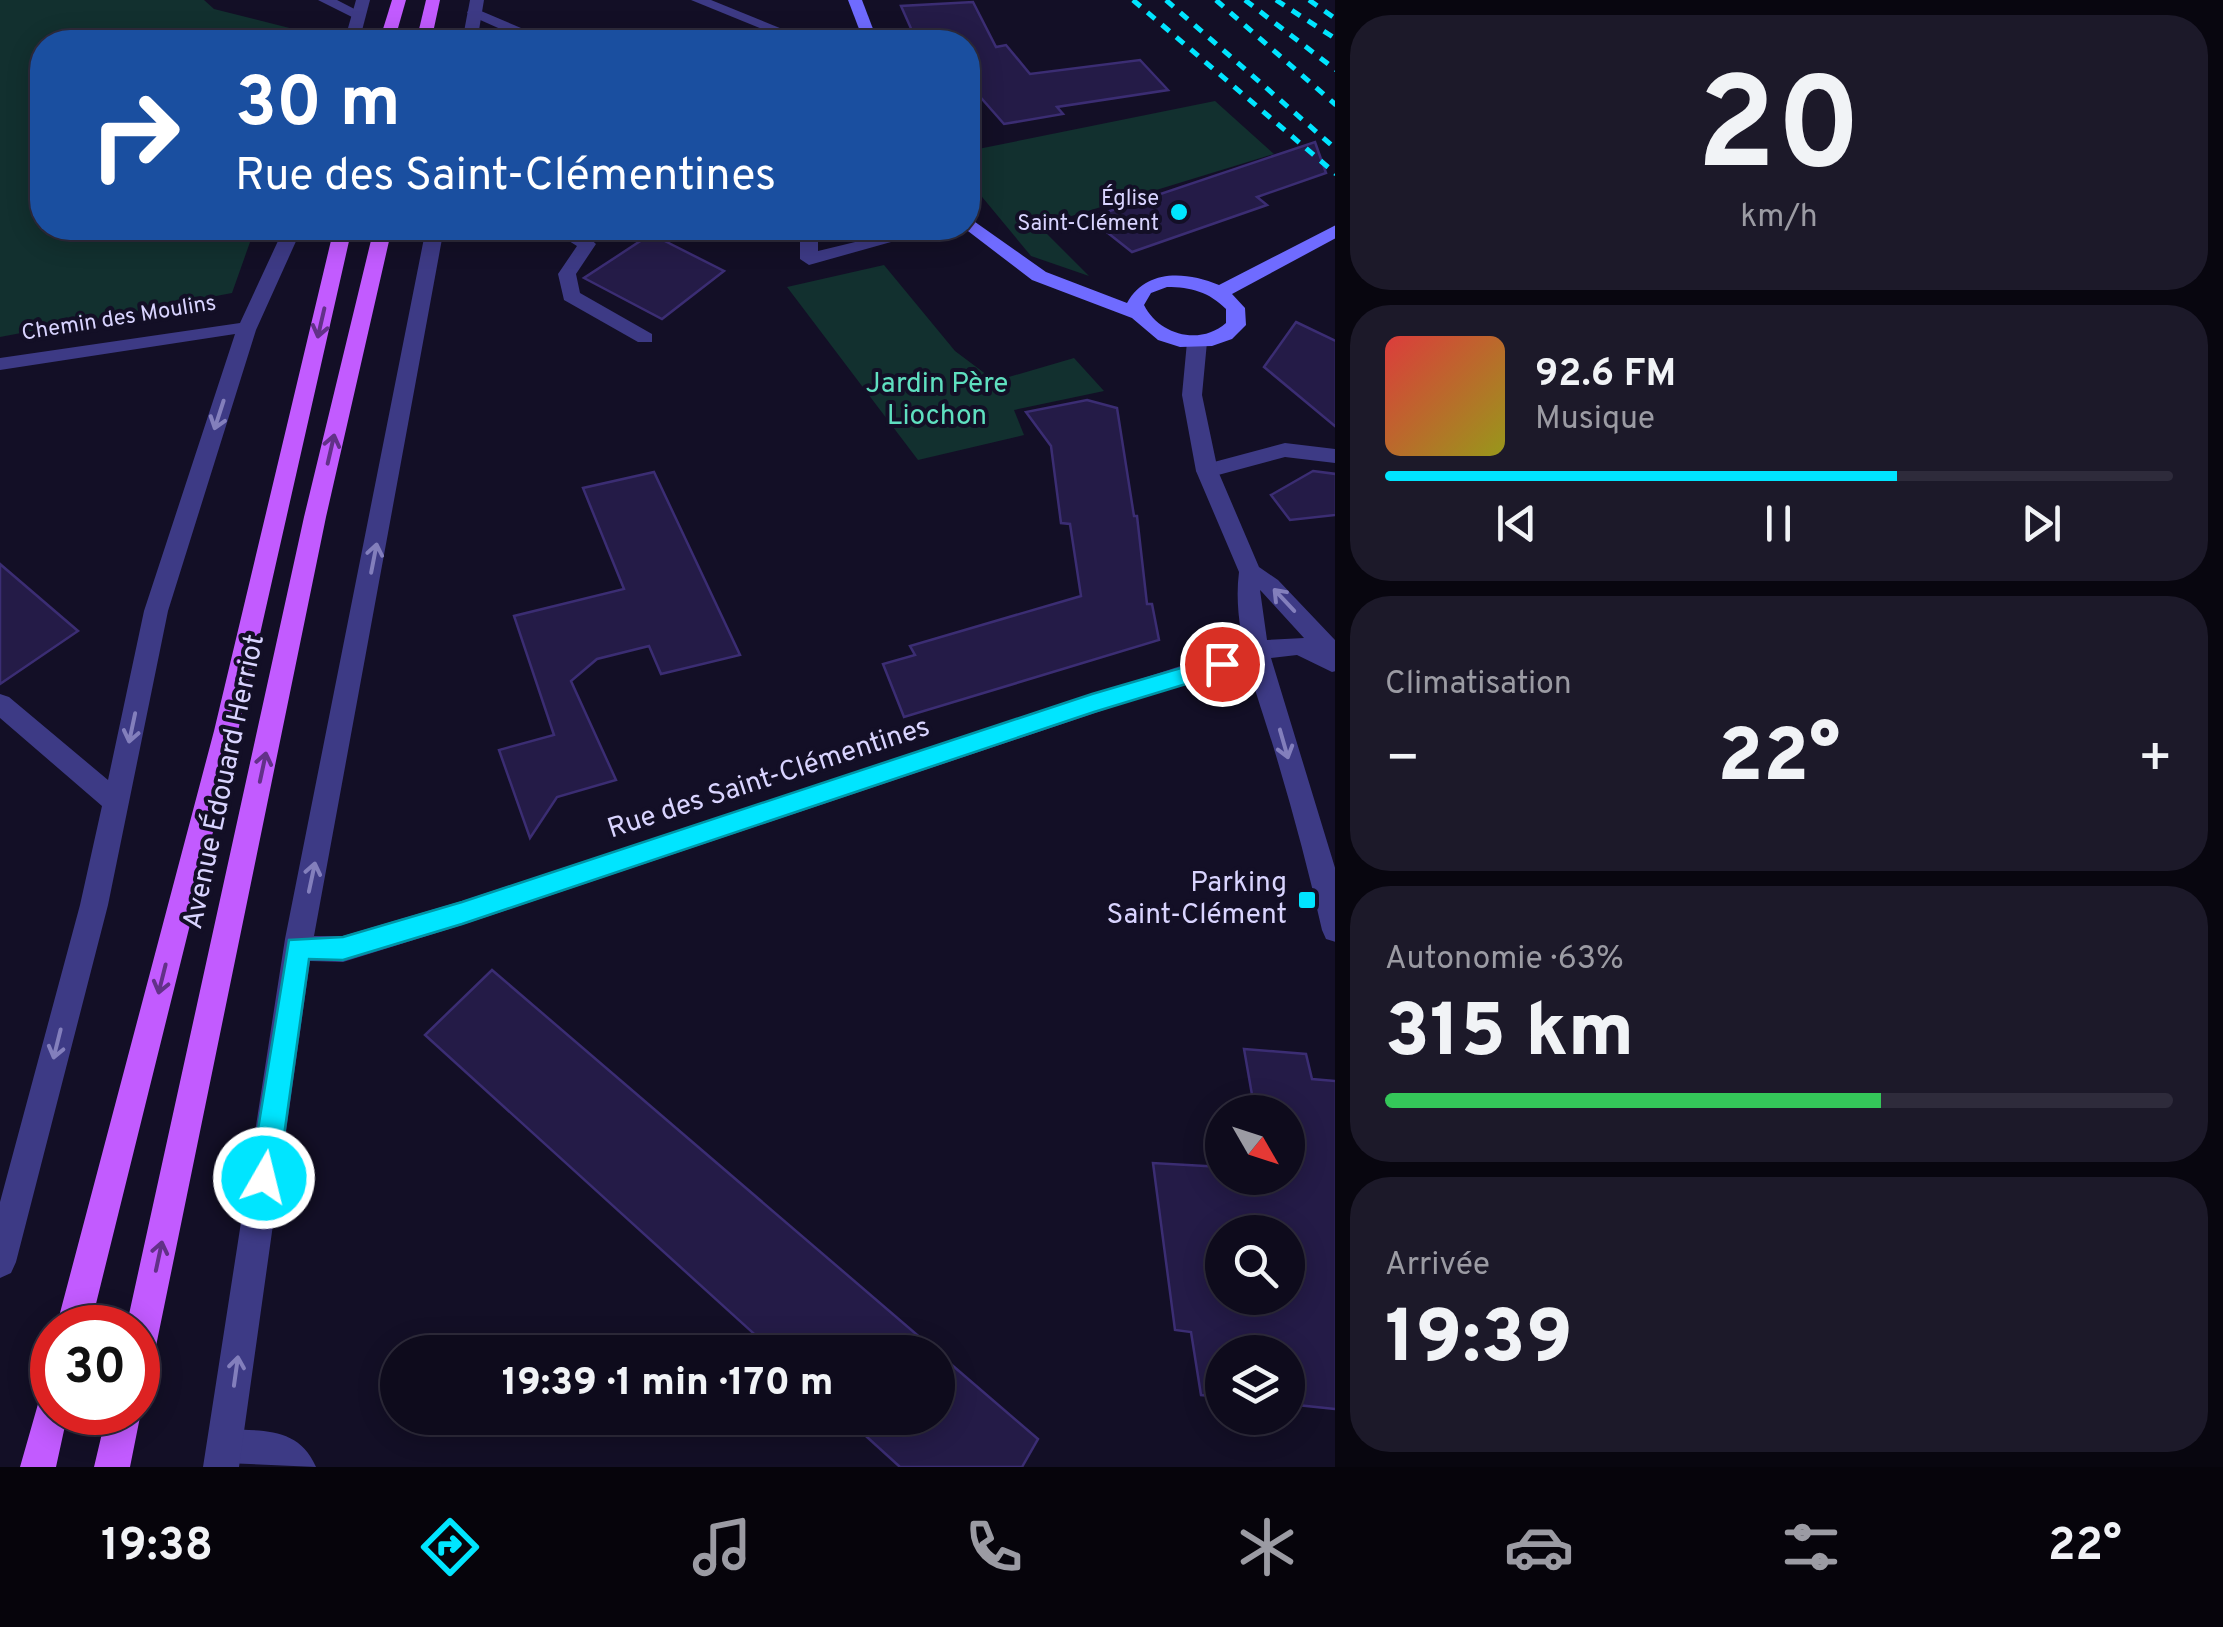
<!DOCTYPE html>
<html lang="fr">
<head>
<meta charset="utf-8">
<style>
  :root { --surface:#0e0b1c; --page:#1c1929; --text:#f1f3f6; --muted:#9b9ba3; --line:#2e2b3b; --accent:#00e5ff }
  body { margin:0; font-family:Overpass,sans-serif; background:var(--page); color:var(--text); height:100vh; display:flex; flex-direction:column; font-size:38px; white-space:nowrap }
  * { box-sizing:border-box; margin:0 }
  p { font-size:32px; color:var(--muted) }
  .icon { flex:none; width:55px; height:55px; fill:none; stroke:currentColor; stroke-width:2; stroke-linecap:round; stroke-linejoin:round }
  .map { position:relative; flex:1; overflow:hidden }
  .sheet { display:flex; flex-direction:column; gap:15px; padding:15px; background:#08060f; width:888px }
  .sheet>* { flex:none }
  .banner { position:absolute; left:30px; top:30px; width:950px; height:210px; border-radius:40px; box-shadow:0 5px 25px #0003,0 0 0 2px var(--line); background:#1a4fa0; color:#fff; overflow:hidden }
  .needle { width:65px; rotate:129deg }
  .buttons { position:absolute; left:1205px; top:1095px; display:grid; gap:20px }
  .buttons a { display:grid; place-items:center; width:100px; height:100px; border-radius:50%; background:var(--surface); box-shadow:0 5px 25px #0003,0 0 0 2px var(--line); font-size:50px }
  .speed { position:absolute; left:30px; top:1305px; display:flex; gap:20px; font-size:50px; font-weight:700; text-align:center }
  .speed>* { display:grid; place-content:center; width:130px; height:130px; border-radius:50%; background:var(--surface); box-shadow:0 5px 25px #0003,0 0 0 2px var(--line); line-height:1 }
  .speed .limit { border:15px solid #d22; background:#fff; color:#111 }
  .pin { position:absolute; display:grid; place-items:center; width:85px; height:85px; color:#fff; margin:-42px; border:5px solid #fff; border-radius:50%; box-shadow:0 2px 10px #0007 }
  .me { position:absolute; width:110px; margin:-55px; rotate:8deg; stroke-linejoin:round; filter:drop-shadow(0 0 8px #0008) }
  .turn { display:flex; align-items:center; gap:35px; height:210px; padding:0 40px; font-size:45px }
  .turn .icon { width:130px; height:130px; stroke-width:2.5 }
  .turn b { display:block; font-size:70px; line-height:85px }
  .big { font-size:75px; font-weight:800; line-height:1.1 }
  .sheet .tile { flex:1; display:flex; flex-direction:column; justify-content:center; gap:15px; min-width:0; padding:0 35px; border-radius:40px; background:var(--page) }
  .sheet .dial { align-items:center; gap:0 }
  .dial b { font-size:130px; line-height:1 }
  .song { display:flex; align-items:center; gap:30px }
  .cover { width:120px; height:120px; border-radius:15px; background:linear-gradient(135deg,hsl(0 70% 55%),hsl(60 70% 35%)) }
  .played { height:10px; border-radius:5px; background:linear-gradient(90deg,var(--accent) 65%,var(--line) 65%) }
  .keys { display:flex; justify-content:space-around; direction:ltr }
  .heat { display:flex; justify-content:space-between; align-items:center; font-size:55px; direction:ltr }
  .charge { height:15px; border-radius:8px; background:linear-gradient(90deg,#34c759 63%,var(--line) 0) }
  .trip { position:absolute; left:380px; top:1335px; width:575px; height:100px; border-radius:50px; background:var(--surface); box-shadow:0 5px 25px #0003,0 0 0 2px var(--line); font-weight:800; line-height:100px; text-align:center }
  .tab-bar { display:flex; height:160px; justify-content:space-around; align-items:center; background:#06040b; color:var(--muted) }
  .tab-bar .icon { width:70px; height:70px }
  .tab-bar .on { color:var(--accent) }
  .tab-bar b { font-size:45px; color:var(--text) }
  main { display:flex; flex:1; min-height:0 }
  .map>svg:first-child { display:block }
  .green { fill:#12302f }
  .building { fill:#241b47; stroke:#3b2d73; stroke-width:2.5; fill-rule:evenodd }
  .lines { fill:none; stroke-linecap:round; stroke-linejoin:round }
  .service { fill:#3d3a85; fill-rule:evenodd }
  .minor { fill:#3d3a85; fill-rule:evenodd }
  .tertiary { fill:#3d3a85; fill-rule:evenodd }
  .secondary { fill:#6f6bff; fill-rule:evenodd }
  .primary { fill:#c25bff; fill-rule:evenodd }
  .rail { stroke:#00e5ff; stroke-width:5; stroke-dasharray:10 9; stroke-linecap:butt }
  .oneway { stroke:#623188 }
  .oneway2 { stroke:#837fbc }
  .route { fill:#00e5ff; stroke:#0095a6; stroke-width:2.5 }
  .poi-dot { fill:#00e5ff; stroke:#130f26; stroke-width:4 }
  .labels { text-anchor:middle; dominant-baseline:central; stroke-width:8; stroke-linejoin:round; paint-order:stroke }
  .far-poi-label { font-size:22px; fill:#d9d4ff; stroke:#130f26; text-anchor:end }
  .far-street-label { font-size:22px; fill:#d9d4ff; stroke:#130f26 }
  .park-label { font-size:28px; fill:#5fe0c0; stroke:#130f26 }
  .street-label { font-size:28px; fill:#d9d4ff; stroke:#130f26 }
  .poi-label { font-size:28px; fill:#d9d4ff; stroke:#130f26; text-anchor:end }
</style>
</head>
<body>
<main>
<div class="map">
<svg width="1336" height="1467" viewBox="0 0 1336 1467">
  <rect width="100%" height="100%" fill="#130f26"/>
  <!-- green -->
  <g class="green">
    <polygon points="0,0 204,0 214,9 321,36 318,42 42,42 42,228 255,228 232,293 0,337"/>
    <polygon points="1215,101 1274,154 1039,226 1089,276 1031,256 968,180 968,151"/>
    <polygon points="884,265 955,351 995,381 1074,358 1104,391 1014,410 1024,435 918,460 787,287"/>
  </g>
  <!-- building -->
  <g class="building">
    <polygon points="973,2 996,47 1006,45 1030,74 1140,60 1168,90 1057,107 1063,114 1004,124 968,83 968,42 917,42 901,6"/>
    <polygon points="1315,142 1326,173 1257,197 1267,205 1132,252 1089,218"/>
    <polygon points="651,234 724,271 662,319 584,278"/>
    <polygon points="1296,322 1336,341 1336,427 1264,367"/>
    <polygon points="1087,400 1117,408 1134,516 1137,516 1147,604 1152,604 1159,640 904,717 883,664 915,655 910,646 1081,596 1070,524 1061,523 1051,446 1026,412"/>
    <polygon points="1313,471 1336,474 1336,515 1290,520 1271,495"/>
    <polygon points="654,472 740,655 661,674 649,646 597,659 571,681 616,780 557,797 530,838 499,750 554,735 514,616 624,589 583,488"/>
    <polygon points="0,564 78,631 0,684"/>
    <polygon points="492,970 937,1352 774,1352 425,1035"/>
    <path d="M1244 1049 1306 1054 1312 1079 1336 1081V1409L1288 1404V1352H1222V1397L1201 1395 1191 1332 1175 1330 1153 1163 1222 1167V1178H1288V1112H1255ZM1222 1232H1288V1298H1222Z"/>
    <polygon points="938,1353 1038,1439 1022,1467 900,1467 846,1418 938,1418"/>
  </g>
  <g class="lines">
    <!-- service -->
    <g class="service">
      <polygon points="318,0 337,0 366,15 354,18"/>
      <polygon points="691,0 711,0 814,42 794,42"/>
      <polygon points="474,8 547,39 550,42 530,42 469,15 467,12"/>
      <path d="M548 228C567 227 582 230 596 244L576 274 580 293 652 334V342H638L564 300 558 274 577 246Z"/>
      <polygon points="806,228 824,228 818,236 818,251 913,228 941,228 809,265 800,259 800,235"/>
      <polygon points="1285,443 1336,449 1336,463 1285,457 1207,478 1196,471 1199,466"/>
      <path d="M225 1429C263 1431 299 1427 316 1467L225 1463 213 1458 208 1446 213 1434Z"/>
    </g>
    <!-- minor -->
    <g class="minor">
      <polygon points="356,0 370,0 359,42 344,42"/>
      <polygon points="470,0 484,0 477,42 462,42"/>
      <polygon points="284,228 302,228 256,330 168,611 108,905 16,1262 11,1273 0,1278 0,1202 80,905 102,806 0,718 0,694 9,697 108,780 144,611 235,334 0,370 0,358 240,323"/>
      <polygon points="426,228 444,228 314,936 343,936 462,901 1257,641 1265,644 1269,650 1265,656 462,925 343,962 310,961 239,1467 203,1467 285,939"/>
    </g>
    <!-- tertiary -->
    <path class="tertiary" d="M1197 336 1207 342 1202 395 1218 471 1259 567 1278 580 1336 641V671L1332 672 1297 655 1271 658 1336 871V942L1326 939 1322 930C1309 872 1294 816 1277 759 1260 700 1231 634 1239 572L1196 471 1182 395 1187 342ZM1260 590 1262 592 1304 638 1267 640Z"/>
    <!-- secondary -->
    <g class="secondary">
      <polygon points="848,0 862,0 878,42 864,42"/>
      <path d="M968 217 1046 272 1127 303C1146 269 1185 271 1219 285L1336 225V238L1232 294 1245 308 1246 325 1232 339 1212 346 1180 347 1158 340 1132 318 1032 280 964 228H968ZM1167 287C1191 287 1209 292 1226 309V323C1200 346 1159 335 1144 305L1151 293Z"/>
    </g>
    <!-- primary -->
    <g class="primary">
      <polygon points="392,0 406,0 394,42 379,42"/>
      <polygon points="426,0 440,0 431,42 416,42"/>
      <polygon points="334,228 352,228 238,731 90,1328 56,1328 214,731"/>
      <polygon points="374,228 392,228 326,517 155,1351 150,1363 138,1368 138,1328 126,1328 304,517"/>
      <polygon points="52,1392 52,1412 68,1412 56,1467 20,1467 40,1397"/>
      <polygon points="138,1403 141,1412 130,1467 94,1467 107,1412 138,1412"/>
    </g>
    <!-- rail -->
    <g class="rail">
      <polyline points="1133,0 1336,174"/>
      <polyline points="1166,0 1336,149"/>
      <polyline points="1216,0 1336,105"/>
      <polyline points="1245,0 1336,70"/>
      <polyline points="1276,0 1336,39"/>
      <polyline points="1309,0 1336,19"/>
    </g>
  </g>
  <!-- one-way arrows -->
  <defs><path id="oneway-shaft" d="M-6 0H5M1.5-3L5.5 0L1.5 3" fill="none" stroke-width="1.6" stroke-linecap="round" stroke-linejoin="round" transform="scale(2.5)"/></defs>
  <g class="oneway">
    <use href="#oneway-shaft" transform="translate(321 323) rotate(103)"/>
    <use href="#oneway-shaft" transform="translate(331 449) rotate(-77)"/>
    <use href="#oneway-shaft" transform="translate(263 767) rotate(-78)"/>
    <use href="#oneway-shaft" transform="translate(162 979) rotate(104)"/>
    <use href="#oneway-shaft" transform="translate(159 1256) rotate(-78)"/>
  </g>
  <g class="oneway2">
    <use href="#oneway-shaft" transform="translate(219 415) rotate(108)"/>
    <use href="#oneway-shaft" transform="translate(374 558) rotate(-79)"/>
    <use href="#oneway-shaft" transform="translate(1284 600) rotate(-133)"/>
    <use href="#oneway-shaft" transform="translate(132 728) rotate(102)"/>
    <use href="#oneway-shaft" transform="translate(1284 744) rotate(74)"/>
    <use href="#oneway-shaft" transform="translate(312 877) rotate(-78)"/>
    <use href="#oneway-shaft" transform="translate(57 1044) rotate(104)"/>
    <use href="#oneway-shaft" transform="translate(236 1371) rotate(-82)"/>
  </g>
  <!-- route -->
  <polygon class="route" points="1222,656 1229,658 1233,664 1229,671 1094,712 462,924 343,960 309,959 278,1178 274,1188 264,1192 254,1188 250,1178 289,940 343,937 462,902 1092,694"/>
  <!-- markers -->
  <g class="poi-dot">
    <circle cx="1179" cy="212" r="10"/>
    <rect x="1297" y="890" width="20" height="20" rx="5"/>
  </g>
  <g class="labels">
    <!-- far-poi labels -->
    <g class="far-poi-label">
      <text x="1159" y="199">Église<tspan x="1159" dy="25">Saint-Clément</tspan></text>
    </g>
    <!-- far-street labels -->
    <g class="far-street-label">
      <text transform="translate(119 319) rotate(-9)">Chemin des Moulins</text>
    </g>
    <!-- park labels -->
    <g class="park-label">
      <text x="937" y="385">Jardin Père<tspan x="937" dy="32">Liochon</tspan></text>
    </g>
    <!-- street labels -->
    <g class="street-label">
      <text transform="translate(769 779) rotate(-18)">Rue des Saint-Clémentines</text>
      <text transform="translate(225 782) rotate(-78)">Avenue Édouard Herriot</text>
    </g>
    <!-- poi labels -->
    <g class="poi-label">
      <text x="1287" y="884">Parking<tspan x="1287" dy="32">Saint-Clément</tspan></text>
    </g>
  </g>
</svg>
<div class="buttons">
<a><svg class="needle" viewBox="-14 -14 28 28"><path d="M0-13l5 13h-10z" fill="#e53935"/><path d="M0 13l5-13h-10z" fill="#9b9ba3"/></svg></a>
<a><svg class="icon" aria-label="search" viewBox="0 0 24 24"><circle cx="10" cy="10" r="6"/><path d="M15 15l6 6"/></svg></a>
<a><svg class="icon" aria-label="layers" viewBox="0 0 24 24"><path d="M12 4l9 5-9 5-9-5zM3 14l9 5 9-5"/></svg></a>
</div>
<div class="speed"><div class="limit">30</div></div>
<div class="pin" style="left:1222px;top:664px;background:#d93025"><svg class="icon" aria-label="arrive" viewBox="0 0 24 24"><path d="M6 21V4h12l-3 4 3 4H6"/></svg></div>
<svg class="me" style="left:264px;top:1178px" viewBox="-20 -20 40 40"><circle r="17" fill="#00e5ff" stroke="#fff" stroke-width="3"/><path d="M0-11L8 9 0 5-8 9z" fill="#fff"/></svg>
<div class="trip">19:39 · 1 min · 170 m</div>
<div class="banner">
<div class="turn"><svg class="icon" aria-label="right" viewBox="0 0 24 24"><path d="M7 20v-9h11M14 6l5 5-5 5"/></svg><div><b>30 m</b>Rue des Saint-Clémentines</div></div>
</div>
</div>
<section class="sheet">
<div class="tile dial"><b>20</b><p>km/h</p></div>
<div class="tile">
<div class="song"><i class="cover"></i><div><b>92.6 FM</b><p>Musique</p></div></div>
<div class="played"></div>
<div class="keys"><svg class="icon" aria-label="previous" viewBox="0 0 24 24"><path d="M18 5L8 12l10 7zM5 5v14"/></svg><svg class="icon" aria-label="pause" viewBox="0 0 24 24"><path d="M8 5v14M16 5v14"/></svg><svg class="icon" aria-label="next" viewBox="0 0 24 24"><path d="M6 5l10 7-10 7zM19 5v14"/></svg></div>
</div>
<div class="tile"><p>Climatisation</p>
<div class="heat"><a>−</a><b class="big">22°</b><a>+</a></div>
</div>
<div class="tile"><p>Autonomie · 63%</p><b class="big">315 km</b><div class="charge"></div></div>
<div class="tile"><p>Arrivée</p><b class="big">19:39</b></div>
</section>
</main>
<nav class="tab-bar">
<b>19:38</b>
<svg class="icon on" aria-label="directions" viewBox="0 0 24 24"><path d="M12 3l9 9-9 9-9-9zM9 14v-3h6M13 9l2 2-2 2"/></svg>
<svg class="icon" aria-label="music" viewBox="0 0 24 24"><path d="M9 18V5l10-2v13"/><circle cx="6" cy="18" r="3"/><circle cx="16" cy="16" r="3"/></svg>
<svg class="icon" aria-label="phone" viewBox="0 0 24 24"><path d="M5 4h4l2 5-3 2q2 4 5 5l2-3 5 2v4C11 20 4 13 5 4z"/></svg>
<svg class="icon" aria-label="climate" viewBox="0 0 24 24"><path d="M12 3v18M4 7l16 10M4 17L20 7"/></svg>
<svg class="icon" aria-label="car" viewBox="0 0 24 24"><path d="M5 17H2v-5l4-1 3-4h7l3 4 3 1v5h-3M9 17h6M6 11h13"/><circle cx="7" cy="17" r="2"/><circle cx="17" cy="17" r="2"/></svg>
<svg class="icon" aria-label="filters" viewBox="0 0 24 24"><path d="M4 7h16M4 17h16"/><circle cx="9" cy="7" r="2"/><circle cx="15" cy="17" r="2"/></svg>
<b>22°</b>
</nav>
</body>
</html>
